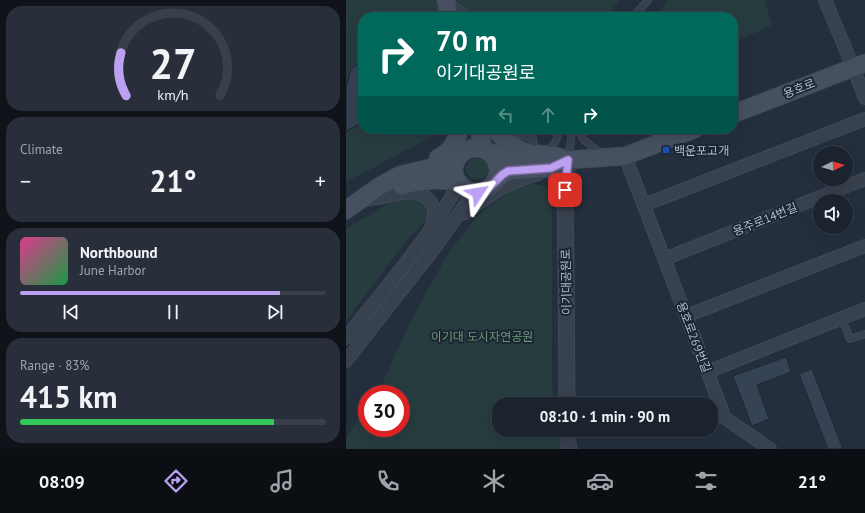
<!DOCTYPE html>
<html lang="en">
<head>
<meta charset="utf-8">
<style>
  :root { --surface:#1b232e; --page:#282f3a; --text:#f1f3f6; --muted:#a0a4aa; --line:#39404a; --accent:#bca0f2 }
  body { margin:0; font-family:"PT Sans","Noto Sans KR",sans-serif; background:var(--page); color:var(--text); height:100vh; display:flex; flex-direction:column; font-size:15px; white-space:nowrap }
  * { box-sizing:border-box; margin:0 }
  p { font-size:13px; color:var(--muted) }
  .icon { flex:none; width:22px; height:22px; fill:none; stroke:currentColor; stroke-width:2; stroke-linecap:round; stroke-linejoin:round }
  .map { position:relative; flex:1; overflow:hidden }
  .side { display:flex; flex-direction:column; gap:6px; padding:6px; background:#0f1319; width:346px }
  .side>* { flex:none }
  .banner { position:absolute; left:12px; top:12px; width:380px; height:122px; border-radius:16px; box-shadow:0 4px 16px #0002,0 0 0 1px var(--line); background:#00695c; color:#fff; overflow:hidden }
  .needle { width:26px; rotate:85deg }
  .controls { position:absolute; left:467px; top:146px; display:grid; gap:8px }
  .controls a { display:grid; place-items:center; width:40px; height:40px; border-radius:50%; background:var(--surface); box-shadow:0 4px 16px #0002,0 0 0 1px var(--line); font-size:20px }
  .speed { position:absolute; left:12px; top:385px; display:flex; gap:8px; font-size:20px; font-weight:700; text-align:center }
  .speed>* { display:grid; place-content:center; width:52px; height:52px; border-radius:50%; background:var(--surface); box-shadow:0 4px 16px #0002,0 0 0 1px var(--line); line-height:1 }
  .speed .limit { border:6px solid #d22; background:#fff; color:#111 }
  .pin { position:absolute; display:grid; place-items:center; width:34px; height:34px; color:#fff; margin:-17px; border-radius:8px; box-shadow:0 2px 6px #0006 }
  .me { position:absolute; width:44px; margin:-22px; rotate:57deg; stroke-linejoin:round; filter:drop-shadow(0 0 3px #0008) }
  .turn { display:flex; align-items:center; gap:14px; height:84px; padding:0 12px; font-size:18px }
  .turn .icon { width:52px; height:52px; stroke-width:2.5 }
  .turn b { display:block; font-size:28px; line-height:34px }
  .lanes { display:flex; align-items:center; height:38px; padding:0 12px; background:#0003; justify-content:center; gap:20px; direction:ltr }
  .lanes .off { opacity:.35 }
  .big { font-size:30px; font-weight:700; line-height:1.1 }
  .side .widget { flex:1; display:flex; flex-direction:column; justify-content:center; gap:6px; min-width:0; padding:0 14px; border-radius:16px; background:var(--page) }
  .side .dial { align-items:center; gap:0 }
  .dial svg { height:104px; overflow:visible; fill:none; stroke:var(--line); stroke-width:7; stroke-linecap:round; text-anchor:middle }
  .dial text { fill:var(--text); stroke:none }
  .song { display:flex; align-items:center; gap:12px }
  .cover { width:48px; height:48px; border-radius:6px; background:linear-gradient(135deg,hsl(330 70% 55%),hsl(140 70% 35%)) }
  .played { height:4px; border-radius:2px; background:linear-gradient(90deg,var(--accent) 85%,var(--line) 85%) }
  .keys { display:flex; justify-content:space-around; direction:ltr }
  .heat { display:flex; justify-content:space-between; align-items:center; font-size:22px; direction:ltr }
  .charge { height:6px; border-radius:3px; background:linear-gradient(90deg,#34c759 83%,var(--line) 0) }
  .trip { position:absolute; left:146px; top:397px; width:226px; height:40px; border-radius:16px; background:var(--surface); box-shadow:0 4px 16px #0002,0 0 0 1px var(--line); font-weight:700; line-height:40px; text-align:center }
  .menu { display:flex; height:64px; justify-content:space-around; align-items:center; background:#0b0e12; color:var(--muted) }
  .menu .icon { width:28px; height:28px }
  .menu .selected { color:var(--accent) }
  .menu b { font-size:18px; color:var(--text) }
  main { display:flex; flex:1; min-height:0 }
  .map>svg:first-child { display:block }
  .green { fill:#263c3f }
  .building { fill:#364354; stroke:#1f2835 }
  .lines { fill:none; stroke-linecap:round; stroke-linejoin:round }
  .service-casing { stroke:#414a57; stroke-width:8 }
  .minor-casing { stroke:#414a57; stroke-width:14 }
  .tertiary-casing { stroke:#414a57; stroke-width:17 }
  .secondary-casing { stroke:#414a57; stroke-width:19 }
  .service { stroke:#38414e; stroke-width:6 }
  .minor { stroke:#38414e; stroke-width:12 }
  .tertiary { stroke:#38414e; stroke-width:15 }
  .secondary { stroke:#465061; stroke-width:17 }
  .route-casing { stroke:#7a689d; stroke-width:10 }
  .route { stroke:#bca0f2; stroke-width:7 }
  .transit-dot { fill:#1a4fb4; stroke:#1d2633; stroke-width:1.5 }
  .labels { text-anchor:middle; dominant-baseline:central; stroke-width:4; stroke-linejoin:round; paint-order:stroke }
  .street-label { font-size:12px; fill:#b4bcc9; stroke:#1d2633 }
  .poi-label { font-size:12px; fill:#b4bcc9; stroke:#1d2633; text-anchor:start }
  .park-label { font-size:12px; fill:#6b9a76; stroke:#1d2633 }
</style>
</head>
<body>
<main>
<section class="side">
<div class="widget dial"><svg viewBox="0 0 100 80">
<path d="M14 69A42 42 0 1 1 86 69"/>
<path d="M14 69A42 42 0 0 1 10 36" stroke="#bca0f2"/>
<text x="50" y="56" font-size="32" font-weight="700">27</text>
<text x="50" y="72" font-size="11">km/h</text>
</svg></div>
<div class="widget"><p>Climate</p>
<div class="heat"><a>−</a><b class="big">21°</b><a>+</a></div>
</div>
<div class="widget">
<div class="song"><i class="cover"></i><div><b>Northbound</b><p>June Harbor</p></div></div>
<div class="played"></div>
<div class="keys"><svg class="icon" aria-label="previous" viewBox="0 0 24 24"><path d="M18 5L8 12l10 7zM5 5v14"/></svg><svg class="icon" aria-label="pause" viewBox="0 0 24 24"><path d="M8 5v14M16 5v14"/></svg><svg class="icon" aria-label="next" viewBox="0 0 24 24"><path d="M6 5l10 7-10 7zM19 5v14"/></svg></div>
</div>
<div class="widget"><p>Range · 83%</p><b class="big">415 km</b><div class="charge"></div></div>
</section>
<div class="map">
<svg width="519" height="449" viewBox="0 0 519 449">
  <rect width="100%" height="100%" fill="#242f3e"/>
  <!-- green -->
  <g class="green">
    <polygon points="0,0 273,0 261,17 153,17 152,15 145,17 17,17 17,129 94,129 95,132 0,182"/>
    <polygon points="322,0 418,0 426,25 402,36 387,42 387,17 311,17"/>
    <circle cx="131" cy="169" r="11"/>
    <polygon points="184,183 201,187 206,198 206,383 208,404 153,404 153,430 211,430 213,449 0,449 0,438 21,406 21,428 55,428 55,394 29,394 36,384 65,320 103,252 133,214 167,189"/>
    <polygon points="61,197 75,200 83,210 82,219 59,242 0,321 0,229 45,202"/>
  </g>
  <!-- building -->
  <g class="building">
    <polygon points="17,62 17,122 0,131 0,89 5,68"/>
    <polygon points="440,357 445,372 411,385 423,419 406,426 387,376"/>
    <polygon points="466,369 497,449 482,449 453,374"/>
  </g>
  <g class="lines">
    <!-- service casing -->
    <g class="service-casing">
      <g id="service">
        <path d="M104 4C110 7 118 10 121 17"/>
        <polyline points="287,17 302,0"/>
        <polyline points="169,129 173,135 187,138 189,153"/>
        <polyline points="233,129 237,139 249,149 257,153"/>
        <path d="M199 150C209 146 211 139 214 129"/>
        <polyline points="222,159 225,140 226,129"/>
        <polyline points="496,319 504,339 519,334"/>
      </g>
    </g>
    <!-- minor casing -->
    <g class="minor-casing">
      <g id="minor">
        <polyline points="479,0 507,67 519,98"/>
        <polyline points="279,156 379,418 424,449"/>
        <path d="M16 201C23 199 30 198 38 197 54 193 75 186 86 204 90 211 88 218 86 225"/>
        <polyline points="298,205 519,119"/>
        <polyline points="117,214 157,187 176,179 192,174"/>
        <polyline points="318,259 519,179"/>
        <polyline points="340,316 519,246"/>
        <path d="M0 338C39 287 83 240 113 183"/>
        <polyline points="0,361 90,246 121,202 132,193 141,189"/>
        <polyline points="361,372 519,309"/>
      </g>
    </g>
    <!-- tertiary casing -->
    <g class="tertiary-casing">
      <g id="tertiary">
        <polyline points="221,404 220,266 219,190 222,160"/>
        <polyline points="221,430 222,445 223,449"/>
      </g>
    </g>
    <!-- secondary casing -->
    <g class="secondary-casing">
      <g id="secondary">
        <polyline points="100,0 103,17"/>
        <polyline points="387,114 519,63"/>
        <polyline points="133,129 137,148"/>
        <path d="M149 129C158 141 169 150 184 153"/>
        <circle cx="130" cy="170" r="22"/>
        <polyline points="146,153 155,155 175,156 190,154 206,155 222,160"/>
        <path d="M92 158C107 150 108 144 114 129"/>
        <polyline points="149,182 156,175 162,171 205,168 222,160 279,156 349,129"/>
        <path d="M56 186 61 184C80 181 94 177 113 183"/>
        <polyline points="0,210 34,186 54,175 84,168 105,161 112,157"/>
      </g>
    </g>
    <!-- service -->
    <use href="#service" class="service"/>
    <!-- minor -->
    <use href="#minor" class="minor"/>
    <!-- tertiary -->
    <use href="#tertiary" class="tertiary"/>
    <!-- secondary -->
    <use href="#secondary" class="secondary"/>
  </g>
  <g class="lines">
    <!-- route casing -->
    <g class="route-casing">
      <polyline id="route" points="132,193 141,190 156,175 162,171 205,168 222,160 219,190"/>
    </g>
    <!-- route -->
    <use href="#route" class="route"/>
  </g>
  <!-- markers -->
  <rect class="transit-dot" x="316" y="146" width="8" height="8" rx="2"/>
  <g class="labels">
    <!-- street labels -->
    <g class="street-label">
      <text transform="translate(453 88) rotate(-21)">용호로</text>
      <text transform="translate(419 219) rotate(-22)">용주로14번길</text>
      <text transform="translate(220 282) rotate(-91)">이기대공원로</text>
      <text transform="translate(348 337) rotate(69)">용호로269번길</text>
    </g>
    <!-- poi labels -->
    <g class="poi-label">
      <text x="328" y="150">백운포고개</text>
    </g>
    <!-- park labels -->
    <g class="park-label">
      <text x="136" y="336">이기대 도시자연공원</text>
    </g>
  </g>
</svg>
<div class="controls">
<a><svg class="needle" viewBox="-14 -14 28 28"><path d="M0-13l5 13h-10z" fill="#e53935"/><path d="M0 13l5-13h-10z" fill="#a0a4aa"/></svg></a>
<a><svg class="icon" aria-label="sound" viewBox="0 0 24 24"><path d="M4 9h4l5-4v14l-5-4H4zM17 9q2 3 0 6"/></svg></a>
</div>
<div class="speed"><div class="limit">30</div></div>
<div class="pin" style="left:219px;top:190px;background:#d93025"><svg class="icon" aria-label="arrive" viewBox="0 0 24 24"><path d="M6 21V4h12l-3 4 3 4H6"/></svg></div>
<svg class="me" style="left:132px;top:193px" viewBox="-20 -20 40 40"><path d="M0-17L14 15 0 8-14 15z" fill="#bca0f2" stroke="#fff" stroke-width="4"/></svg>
<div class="trip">08:10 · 1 min · 90 m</div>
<div class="banner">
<div class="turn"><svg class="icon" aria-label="right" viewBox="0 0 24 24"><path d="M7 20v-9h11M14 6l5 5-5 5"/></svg><div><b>70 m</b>이기대공원로</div></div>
<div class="lanes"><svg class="icon off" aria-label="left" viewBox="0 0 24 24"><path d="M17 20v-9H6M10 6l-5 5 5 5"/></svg><svg class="icon off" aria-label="ahead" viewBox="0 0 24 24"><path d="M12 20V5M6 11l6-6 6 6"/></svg><svg class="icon" aria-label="right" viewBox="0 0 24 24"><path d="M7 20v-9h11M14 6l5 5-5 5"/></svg></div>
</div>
</div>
</main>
<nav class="menu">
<b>08:09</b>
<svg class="icon selected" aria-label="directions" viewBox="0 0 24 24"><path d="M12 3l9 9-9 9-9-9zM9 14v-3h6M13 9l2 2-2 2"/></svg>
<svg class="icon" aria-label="music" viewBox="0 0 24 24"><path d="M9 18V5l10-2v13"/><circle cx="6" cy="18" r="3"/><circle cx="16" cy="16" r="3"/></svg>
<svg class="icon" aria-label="phone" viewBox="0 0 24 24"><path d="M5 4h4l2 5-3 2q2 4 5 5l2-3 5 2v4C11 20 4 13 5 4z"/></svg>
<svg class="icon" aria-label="climate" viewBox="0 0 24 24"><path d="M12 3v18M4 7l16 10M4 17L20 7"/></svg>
<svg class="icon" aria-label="car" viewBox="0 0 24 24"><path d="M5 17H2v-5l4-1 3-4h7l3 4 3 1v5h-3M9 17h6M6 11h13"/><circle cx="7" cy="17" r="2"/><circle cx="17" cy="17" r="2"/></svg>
<svg class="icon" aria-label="filters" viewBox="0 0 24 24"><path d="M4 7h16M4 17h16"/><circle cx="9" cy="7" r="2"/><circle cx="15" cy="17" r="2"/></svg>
<b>21°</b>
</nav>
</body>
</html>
